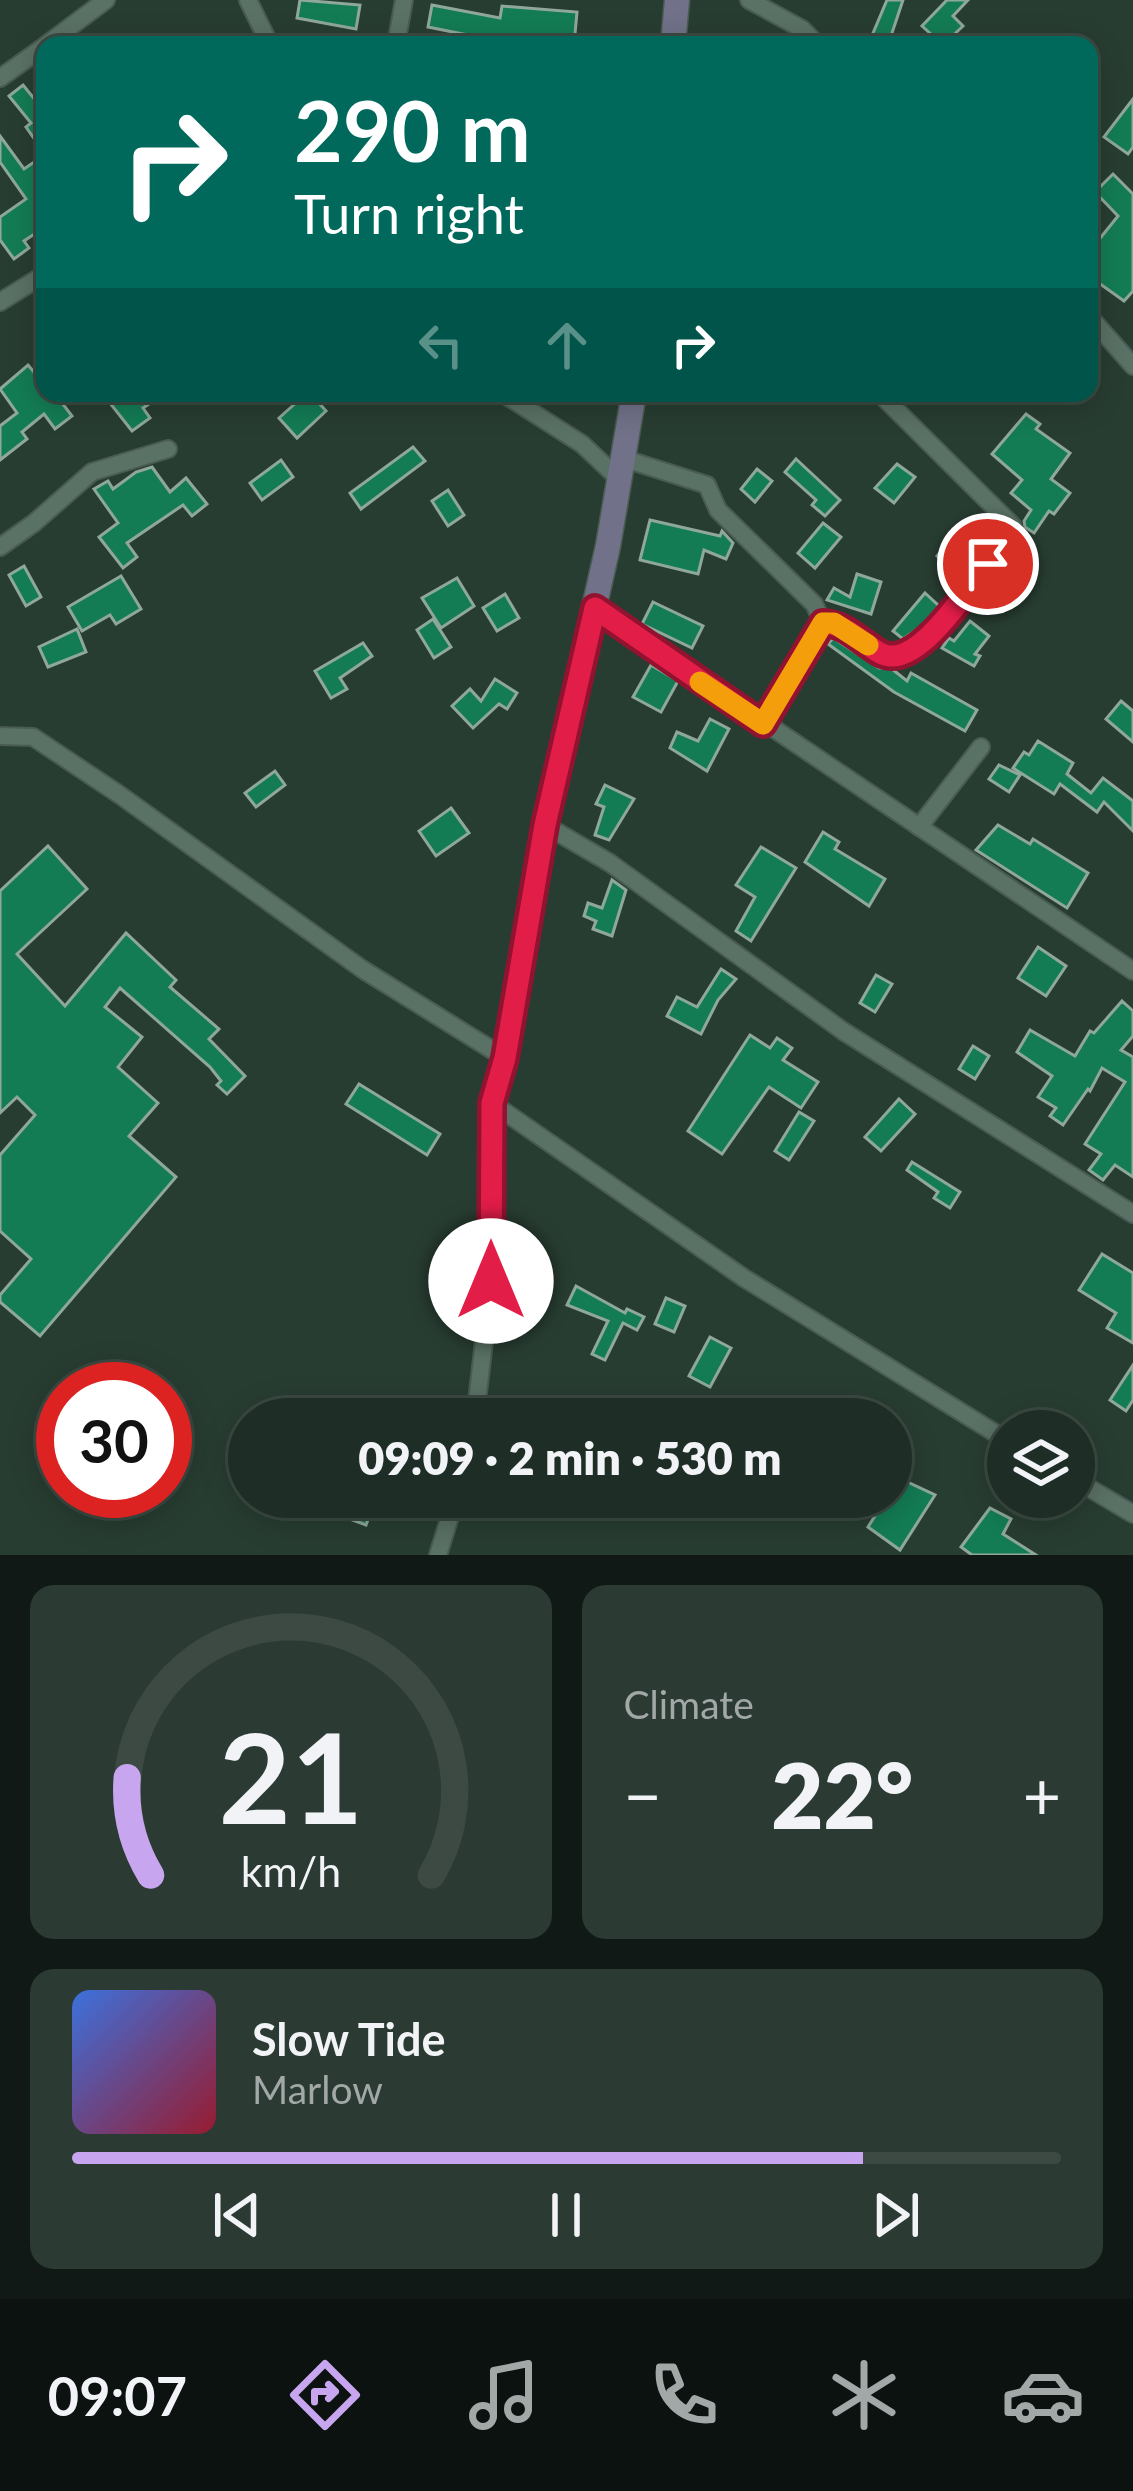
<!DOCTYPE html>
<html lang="en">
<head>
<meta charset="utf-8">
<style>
  :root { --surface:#1e2e26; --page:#2b3a32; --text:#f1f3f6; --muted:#a1a8a7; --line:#3c4a43; --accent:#c8a6ef }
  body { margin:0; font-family:Lato,sans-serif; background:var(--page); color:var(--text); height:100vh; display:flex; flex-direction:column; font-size:45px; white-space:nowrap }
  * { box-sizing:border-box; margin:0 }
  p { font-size:39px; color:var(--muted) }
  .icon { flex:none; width:66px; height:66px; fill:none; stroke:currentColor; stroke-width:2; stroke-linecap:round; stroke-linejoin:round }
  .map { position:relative; height:1555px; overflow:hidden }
  .panel { display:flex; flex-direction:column; gap:30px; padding:30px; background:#101915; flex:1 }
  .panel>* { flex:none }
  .top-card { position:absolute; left:36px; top:36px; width:1062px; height:366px; border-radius:24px; box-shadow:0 6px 30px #0003,0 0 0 3px var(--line); background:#00695c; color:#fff; overflow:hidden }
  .fabs { position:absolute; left:987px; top:1410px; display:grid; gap:24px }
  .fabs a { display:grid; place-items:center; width:108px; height:108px; border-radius:50%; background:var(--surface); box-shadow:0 6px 30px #0003,0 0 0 3px var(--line); font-size:60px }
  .speed { position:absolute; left:36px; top:1362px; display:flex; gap:24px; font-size:60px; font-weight:700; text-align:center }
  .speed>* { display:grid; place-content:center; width:156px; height:156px; border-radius:50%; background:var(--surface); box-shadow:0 6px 30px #0003,0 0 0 3px var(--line); line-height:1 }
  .speed .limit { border:18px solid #d22; background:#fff; color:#111 }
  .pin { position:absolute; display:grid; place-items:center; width:102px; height:102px; color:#fff; margin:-51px; border:6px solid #fff; border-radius:50%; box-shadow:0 3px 12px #0007 }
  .me { position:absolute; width:132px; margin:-66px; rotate:0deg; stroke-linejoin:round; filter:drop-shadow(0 0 9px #0008) }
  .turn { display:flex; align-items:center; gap:42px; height:252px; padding:0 60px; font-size:54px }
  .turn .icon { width:156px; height:156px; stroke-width:2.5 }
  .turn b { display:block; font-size:84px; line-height:102px }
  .lanes { display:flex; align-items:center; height:114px; padding:0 60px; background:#0003; justify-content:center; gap:60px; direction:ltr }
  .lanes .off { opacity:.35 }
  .big { font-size:90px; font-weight:800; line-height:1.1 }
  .panel .widget { flex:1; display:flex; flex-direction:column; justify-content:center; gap:18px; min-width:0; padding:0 42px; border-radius:24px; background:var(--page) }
  .panel .dial { align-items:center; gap:0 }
  .dial svg { height:312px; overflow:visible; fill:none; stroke:var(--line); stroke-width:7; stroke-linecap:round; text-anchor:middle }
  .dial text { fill:var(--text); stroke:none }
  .song { display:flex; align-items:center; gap:36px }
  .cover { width:144px; height:144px; border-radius:18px; background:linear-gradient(135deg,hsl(220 70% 55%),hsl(350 70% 35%)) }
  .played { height:12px; border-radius:6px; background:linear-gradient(90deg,var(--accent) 80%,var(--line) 80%) }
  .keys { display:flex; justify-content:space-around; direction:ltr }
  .heat { display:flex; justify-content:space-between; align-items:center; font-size:66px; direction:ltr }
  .panel .tiles { flex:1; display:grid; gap:30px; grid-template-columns:1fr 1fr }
  .widget:last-child { grid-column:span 2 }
  .trip { position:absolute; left:228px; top:1398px; width:684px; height:120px; border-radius:60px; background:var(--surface); box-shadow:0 6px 30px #0003,0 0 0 3px var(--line); font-weight:800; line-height:120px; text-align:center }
  .tabs { display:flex; height:192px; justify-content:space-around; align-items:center; background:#0c120f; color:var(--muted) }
  .tabs .icon { width:84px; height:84px }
  .tabs .selected { color:var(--accent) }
  .tabs b { font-size:54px; color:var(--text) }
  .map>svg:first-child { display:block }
  .building { fill:#137c55; stroke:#8fa89b; stroke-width:3 }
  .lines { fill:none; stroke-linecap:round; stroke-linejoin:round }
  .street-casing { stroke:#495b52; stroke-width:20 }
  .secondary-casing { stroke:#495b52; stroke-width:27 }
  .street { stroke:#5a7165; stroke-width:16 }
  .secondary { stroke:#717189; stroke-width:24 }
  .route-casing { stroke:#92132f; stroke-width:30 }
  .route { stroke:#e11d48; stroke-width:21 }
  .slow { stroke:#f59e0b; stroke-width:21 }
</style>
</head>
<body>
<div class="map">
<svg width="1133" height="1555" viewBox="0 0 1133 1555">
  <rect width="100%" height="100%" fill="#283d32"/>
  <!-- building -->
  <g class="building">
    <polygon points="300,0 360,5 356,29 297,18"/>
    <polygon points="887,0 903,0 888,45 868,45"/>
    <polygon points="947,0 968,0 953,16 963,26 943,45 922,26"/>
    <polygon points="432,5 500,18 502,6 577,12 574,45 498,45 498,41 428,27"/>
    <polygon points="23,85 45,112 45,154 26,127 31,123 9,96"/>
    <polygon points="1133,99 1133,147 1128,154 1104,137"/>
    <polygon points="0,136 24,169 40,158 45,165 45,227 24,241 29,248 14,259 0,240 0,217 26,199 0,162"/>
    <polygon points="1113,174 1133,194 1133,291 1124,301 1089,276 1094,270 1089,266 1089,252 1118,216 1095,192"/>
    <polygon points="28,365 45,385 45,393 78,393 62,403 72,416 55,429 44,414 22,432 27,439 0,460 0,426 17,413 0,389"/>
    <polygon points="102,393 166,393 143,408 150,418 132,431"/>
    <polygon points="307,393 330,393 318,402 326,411 297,438 279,418"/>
    <polygon points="1026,414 1040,424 1036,429 1070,453 1051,479 1070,493 1054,514 1049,511 1034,533 1025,527 1024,521 1031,510 1011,493 1022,480 992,454"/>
    <polygon points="413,447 425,461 361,509 350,493"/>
    <polygon points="796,459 840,500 825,516 812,505 816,500 785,472"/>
    <polygon points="281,460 293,477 262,500 250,483"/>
    <polygon points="897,464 915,477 894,503 875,488"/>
    <polygon points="152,467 170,492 186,478 207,504 192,516 183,505 127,543 137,557 123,568 99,537 118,523 94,489 108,481 113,489 136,472"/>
    <polygon points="757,469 772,481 755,502 741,489"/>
    <polygon points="448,490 464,515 448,526 432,501"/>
    <polygon points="650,520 720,536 722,531 733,543 726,559 704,550 698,574 640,560"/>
    <polygon points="823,523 841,537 815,568 798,553"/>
    <polygon points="954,537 972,554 955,573 937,556"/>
    <polygon points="24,566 41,597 26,606 9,575"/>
    <polygon points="857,574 881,582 871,614 827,600 834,588 850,597"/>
    <polygon points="121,576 141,609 116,624 110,615 82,631 68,607"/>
    <polygon points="457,578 474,606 441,628 422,598"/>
    <polygon points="925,593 939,606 923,625 903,639 893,631"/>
    <polygon points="505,594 519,618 497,631 483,608"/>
    <polygon points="653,602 703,626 692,648 642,624"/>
    <polygon points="433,619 451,647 434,658 417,630"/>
    <polygon points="970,621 989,636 975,654 980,656 974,666 942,648 949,638 954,641"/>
    <polygon points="77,629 86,652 48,667 39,647"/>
    <polygon points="833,638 879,668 892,669 907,681 911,673 977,710 965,731 894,692 828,644"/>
    <polygon points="363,643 372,656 340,678 347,689 331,698 315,671"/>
    <polygon points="651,665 678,681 661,712 633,697"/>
    <polygon points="495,679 517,693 507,709 499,704 473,728 452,706 470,689 481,701"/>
    <polygon points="1121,701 1133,711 1133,742 1106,719"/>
    <polygon points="710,719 729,729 707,771 670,748 677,732 698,741"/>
    <polygon points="1038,741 1073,763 1067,774 1091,793 1103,778 1133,801 1133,831 1104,802 1097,812 1060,784 1054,794 1013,768 1024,752 1029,755"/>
    <polygon points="999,765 1020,775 1009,792 989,779"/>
    <polygon points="275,771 285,785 256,807 245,793"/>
    <polygon points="605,785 634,799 609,840 595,835 604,807 596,804"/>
    <polygon points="451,808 469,833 436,856 419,831"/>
    <polygon points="998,825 1030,844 1033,839 1088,873 1067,908 976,850"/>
    <polygon points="823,832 839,842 835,849 885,879 869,906 805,862"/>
    <polygon points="48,846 87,889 17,954 65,1006 126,933 176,980 170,987 219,1029 209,1039 245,1076 227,1094 217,1085 221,1081 210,1067 120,988 105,1007 142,1037 118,1067 158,1103 129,1136 176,1177 40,1336 0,1302 0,1295 31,1259 0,1231 0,1155 35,1115 17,1097 0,1113 0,891"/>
    <polygon points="761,847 796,868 751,941 736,931 755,897 736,885"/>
    <polygon points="612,880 626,890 612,936 593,929 596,921 584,916 588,903 602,908"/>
    <polygon points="1038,947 1066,966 1046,996 1018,978"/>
    <polygon points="721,969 736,979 718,1000 701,1034 667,1016 677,997 697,1007"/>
    <polygon points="876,975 892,984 875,1012 860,1003"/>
    <polygon points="1122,1001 1133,1011 1133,1036 1121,1050 1133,1057 1133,1177 1115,1165 1103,1180 1089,1170 1101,1154 1085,1144 1125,1082 1102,1068 1090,1091 1088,1089 1063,1125 1050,1116 1056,1108 1038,1097 1052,1076 1017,1052 1030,1030 1075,1056 1090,1031 1094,1033"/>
    <polygon points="750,1035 770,1048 777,1038 792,1048 783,1060 818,1082 801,1108 769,1087 722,1154 688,1131"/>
    <polygon points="973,1046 989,1056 975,1079 959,1069"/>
    <polygon points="359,1084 440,1134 427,1155 346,1104"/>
    <polygon points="899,1099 915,1114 881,1151 865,1137"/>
    <polygon points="799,1112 814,1121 789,1160 775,1151"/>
    <polygon points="912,1162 960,1192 950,1208 934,1198 938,1192 907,1170"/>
    <polygon points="1102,1254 1133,1273 1133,1343 1107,1328 1116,1313 1079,1290"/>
    <polygon points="576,1286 625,1313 627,1309 644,1317 637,1330 623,1323 605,1360 592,1354 608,1321 567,1305"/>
    <polygon points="666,1298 685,1306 674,1332 655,1324"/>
    <polygon points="710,1337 731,1348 710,1387 689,1376"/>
    <polygon points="1133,1365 1133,1400 1126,1411 1110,1400"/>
    <polygon points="899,1478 935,1495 900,1550 868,1527 887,1497 891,1497"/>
    <polygon points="324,1497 355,1497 374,1504 366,1525 320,1508"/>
    <polygon points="990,1508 1011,1519 1003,1534 1036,1555 972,1555 961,1547"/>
  </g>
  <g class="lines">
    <!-- street casing -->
    <g class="street-casing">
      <g id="street">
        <polyline points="248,0 270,45"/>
        <polyline points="749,0 802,29 818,45"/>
        <polyline points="46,45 106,0"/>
        <polyline points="396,45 404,0"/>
        <polyline points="0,78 45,46"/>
        <polyline points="0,302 45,274"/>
        <polyline points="1089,316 1133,366"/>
        <polyline points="502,393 582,444 619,479"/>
        <polyline points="622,458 707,485 718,510 814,604 823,623"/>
        <polyline points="0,547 34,523 92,472 168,449"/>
        <polyline points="595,608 1133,971"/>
        <polyline points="763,724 823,623 834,623 886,657 901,656 945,625 967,589 1009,540 1013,526 879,393"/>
        <polyline points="0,736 33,737 120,795 362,969 505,1058"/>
        <polyline points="919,827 981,747"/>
        <polyline points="492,1103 744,1278 1008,1441"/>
        <polyline points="475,1419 491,1281 492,1103 505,1058 545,825 610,863 843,1031 1133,1214"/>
        <polyline points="1074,1479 1133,1514"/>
        <polyline points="438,1555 456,1497"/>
      </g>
    </g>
    <!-- secondary casing -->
    <g class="secondary-casing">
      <g id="secondary">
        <polyline points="673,45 677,0"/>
        <polyline points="545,825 608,546 634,393"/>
      </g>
    </g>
    <!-- street -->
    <use href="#street" class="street"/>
    <!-- secondary -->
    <use href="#secondary" class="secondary"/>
  </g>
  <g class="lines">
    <!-- route casing -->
    <g class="route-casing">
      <path id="route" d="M491 1281 492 1103 505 1058 545 825 595 608 763 724 823 623C844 623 861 642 880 653 916 673 968 588 988 564"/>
    </g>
    <!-- route -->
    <use href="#route" class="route"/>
    <!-- slow -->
    <polyline class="slow" points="700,682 763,724 823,623 834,623 868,645"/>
  </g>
</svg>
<div class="fabs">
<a><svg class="icon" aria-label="layers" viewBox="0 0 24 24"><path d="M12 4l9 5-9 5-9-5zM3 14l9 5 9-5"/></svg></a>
</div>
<div class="speed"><div class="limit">30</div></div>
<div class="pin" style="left:988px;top:564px;background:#d93025"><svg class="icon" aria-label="arrive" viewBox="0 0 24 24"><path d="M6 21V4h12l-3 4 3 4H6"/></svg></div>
<svg class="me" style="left:491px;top:1281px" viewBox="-20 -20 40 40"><circle r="19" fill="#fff"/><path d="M0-13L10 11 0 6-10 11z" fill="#e11d48"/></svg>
<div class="trip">09:09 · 2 min · 530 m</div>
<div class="top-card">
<div class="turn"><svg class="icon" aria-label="right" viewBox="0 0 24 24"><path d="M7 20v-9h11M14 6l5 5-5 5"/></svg><div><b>290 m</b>Turn right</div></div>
<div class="lanes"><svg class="icon off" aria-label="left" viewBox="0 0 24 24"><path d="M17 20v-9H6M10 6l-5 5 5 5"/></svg><svg class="icon off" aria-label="ahead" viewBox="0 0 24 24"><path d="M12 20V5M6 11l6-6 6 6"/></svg><svg class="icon" aria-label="right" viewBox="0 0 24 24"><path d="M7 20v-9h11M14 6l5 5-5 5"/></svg></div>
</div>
</div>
<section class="panel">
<div class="tiles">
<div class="widget dial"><svg viewBox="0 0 100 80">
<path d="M14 69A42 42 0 1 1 86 69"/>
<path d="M14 69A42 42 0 0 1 8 44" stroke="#c8a6ef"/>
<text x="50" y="56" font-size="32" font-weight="700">21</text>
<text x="50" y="72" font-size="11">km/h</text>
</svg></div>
<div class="widget"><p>Climate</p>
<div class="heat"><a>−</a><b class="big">22°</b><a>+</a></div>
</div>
<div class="widget">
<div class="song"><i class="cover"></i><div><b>Slow Tide</b><p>Marlow</p></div></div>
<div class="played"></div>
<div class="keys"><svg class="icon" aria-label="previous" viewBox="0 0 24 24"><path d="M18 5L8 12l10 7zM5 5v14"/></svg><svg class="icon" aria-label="pause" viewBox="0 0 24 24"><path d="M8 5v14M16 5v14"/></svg><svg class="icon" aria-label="next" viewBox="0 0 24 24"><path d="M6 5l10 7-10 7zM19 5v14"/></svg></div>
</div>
</div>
</section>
<nav class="tabs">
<b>09:07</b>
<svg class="icon selected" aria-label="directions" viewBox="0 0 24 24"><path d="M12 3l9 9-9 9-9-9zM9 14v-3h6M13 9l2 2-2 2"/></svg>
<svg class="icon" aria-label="music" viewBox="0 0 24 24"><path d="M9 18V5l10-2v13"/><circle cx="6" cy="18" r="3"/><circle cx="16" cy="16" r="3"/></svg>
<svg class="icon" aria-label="phone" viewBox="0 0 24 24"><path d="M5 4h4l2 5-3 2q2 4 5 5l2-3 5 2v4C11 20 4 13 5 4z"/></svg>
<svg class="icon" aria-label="climate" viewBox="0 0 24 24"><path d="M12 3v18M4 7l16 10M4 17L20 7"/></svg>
<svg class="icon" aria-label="car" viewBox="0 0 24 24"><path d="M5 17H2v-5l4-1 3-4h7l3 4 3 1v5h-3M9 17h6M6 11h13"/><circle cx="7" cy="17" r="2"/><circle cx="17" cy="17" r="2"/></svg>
</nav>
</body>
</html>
